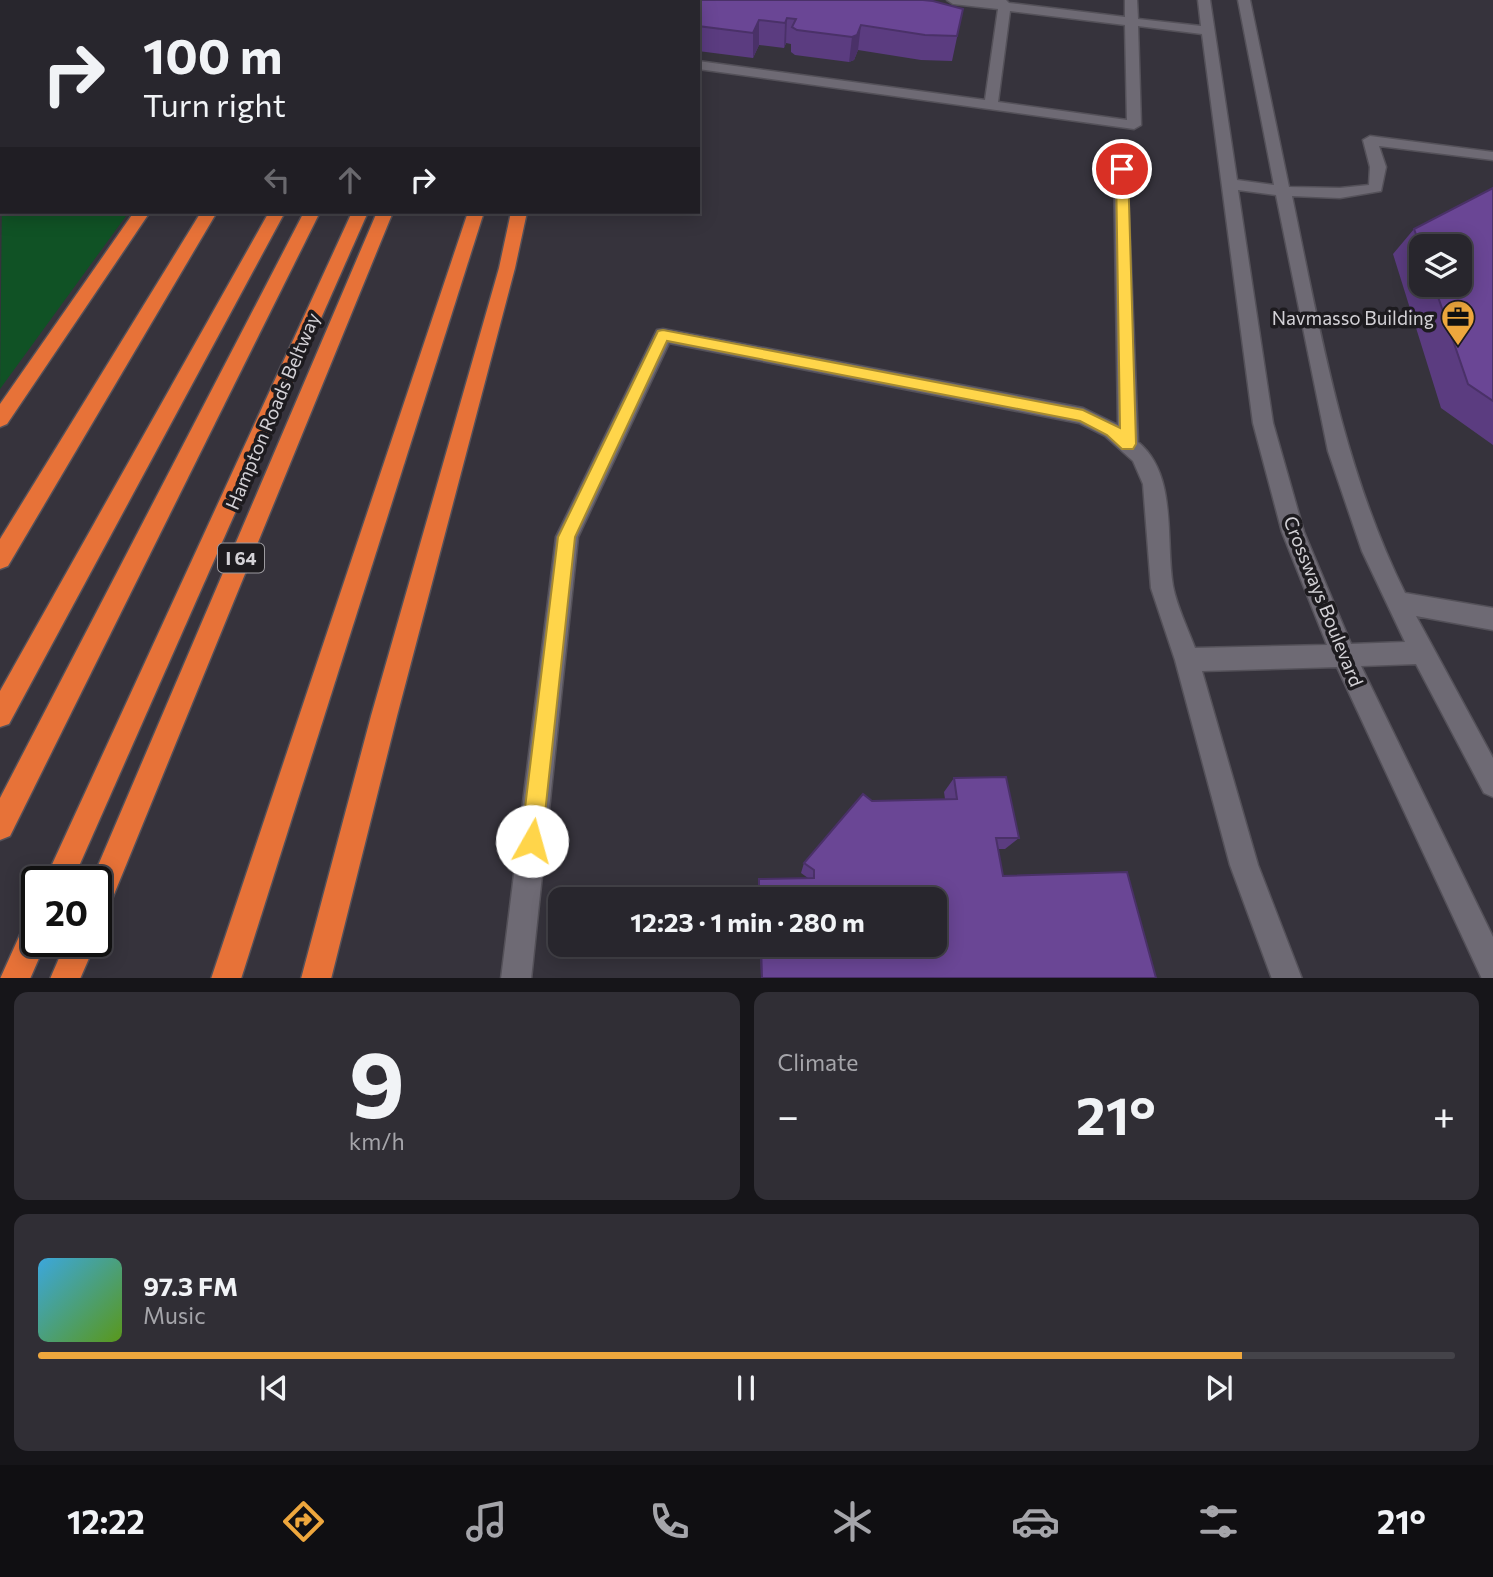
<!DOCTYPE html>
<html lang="en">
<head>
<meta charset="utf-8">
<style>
  :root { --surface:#28262d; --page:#302e35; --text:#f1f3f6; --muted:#a5a5aa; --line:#444349; --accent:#eea73d }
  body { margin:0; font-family:Commissioner,sans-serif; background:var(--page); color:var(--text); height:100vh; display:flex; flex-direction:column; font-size:26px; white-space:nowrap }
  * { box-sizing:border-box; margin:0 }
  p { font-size:23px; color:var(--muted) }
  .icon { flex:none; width:38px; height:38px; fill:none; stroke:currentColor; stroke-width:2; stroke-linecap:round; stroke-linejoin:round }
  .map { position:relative; height:978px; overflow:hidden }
  .sheet { display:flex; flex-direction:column; gap:14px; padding:14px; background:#161519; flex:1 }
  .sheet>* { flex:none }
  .banner { position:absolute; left:0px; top:0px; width:700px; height:214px; box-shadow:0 4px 18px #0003,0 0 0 2px var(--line); background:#28262d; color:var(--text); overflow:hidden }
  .controls { position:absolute; left:1409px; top:234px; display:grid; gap:14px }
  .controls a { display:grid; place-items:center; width:63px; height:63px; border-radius:14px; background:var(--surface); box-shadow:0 4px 18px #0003,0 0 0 2px var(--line); font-size:35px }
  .speed { position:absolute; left:21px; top:866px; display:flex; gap:14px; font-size:35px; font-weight:700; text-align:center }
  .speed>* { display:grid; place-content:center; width:91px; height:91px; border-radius:50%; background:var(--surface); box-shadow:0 4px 18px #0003,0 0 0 2px var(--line); line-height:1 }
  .speed .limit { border:4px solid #111; border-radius:10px; background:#fff; color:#111 }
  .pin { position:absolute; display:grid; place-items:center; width:60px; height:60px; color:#fff; margin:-30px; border:4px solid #fff; border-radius:50%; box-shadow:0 2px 7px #0007 }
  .me { position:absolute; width:77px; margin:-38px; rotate:7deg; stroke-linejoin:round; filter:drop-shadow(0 0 5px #0008) }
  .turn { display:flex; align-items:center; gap:24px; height:147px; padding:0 28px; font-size:32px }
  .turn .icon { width:91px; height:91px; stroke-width:2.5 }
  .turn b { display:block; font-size:49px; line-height:60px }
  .lanes { display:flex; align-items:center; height:66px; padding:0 28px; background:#0003; justify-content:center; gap:35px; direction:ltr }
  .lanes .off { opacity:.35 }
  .big { font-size:52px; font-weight:700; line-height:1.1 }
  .sheet .widget { flex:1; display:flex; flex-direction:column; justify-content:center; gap:10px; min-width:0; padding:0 24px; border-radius:14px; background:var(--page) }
  .sheet .dial { align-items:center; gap:0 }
  .dial b { font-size:91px; line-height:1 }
  .song { display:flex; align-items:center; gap:21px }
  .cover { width:84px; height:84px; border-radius:10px; background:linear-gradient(135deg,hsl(200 70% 55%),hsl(90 70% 35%)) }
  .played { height:7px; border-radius:4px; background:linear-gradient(90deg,var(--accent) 85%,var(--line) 85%) }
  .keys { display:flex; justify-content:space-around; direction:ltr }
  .heat { display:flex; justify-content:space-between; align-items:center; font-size:38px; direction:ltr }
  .sheet .tiles { flex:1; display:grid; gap:14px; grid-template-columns:1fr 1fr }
  .widget:last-child { grid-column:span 2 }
  .trip { position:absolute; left:548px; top:887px; width:399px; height:70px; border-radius:14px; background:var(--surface); box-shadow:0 4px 18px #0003,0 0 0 2px var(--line); font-weight:700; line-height:70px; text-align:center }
  .tab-bar { display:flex; height:112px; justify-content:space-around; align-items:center; background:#100f12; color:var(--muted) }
  .tab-bar .icon { width:49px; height:49px }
  .tab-bar .selected { color:var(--accent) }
  .tab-bar b { font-size:32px; color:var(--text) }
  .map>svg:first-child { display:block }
  .green { fill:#105225 }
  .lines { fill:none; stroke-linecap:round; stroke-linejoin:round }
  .minor-casing { stroke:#545159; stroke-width:3 }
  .highway-casing { stroke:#545159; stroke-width:3 }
  .minor { fill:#6e6a74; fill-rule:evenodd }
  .highway { fill:#e77238; fill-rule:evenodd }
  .wall { fill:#5b3c80; fill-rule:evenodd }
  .shaded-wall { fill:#4a3168 }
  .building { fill:#6a4695; stroke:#4a3168; stroke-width:2 }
  .route { fill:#ffd54a; stroke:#a68a30; stroke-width:2 }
  .labels { text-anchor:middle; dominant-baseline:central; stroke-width:7; stroke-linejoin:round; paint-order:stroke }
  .shield { fill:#1d1b1f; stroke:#9c9a9f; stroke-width:2 }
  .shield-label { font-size:18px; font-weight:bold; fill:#d3d1d6 }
  .poi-label { font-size:19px; fill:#d3d1d6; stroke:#1d1b1f; text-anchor:end }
  .street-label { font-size:19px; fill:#d3d1d6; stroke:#1d1b1f }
</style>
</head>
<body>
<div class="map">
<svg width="1493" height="979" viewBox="0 0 1493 979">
  <rect width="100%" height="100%" fill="#36333c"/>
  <!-- green -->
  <polygon class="green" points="2,198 2,212 129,212 0,389"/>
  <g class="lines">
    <!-- minor casing -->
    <g class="minor-casing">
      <g id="minor">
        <polygon points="121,0 134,0 120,2"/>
        <rect x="648" y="0" width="12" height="2"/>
        <path d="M947 0H1006L1009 3 1125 17V0H1137L1138 19 1201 26 1198 0H1210L1237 180 1274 185 1238 0H1250L1289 187 1340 188 1369 185 1370 167 1363 140 1370 136 1493 152V160L1379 146 1386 167 1381 191 1340 198 1292 196C1320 331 1343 468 1405 593L1493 608V630L1416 616 1493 758V797L1484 793 1416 664 1361 666 1493 937V979H1482L1337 667 1202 671 1258 865 1302 979H1272L1230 865 1175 660 1151 588 1143 484 1133 461 1105 436 1079 423 669 343 578 537 531 979H501L556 537 657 330 663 329 1083 408 1118 425 1114 169 1117 166H1127L1138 442C1178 475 1165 540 1173 586 1177 607 1188 629 1195 648L1327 645 1282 532 1253 423 1202 34 1138 26 1141 125 1134 129 698 69V61L985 100 998 9 953 4ZM1010 11 1125 25 1127 120 998 102ZM1238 190 1276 195 1328 451 1362 551 1405 642 1351 644 1304 532 1273 423Z"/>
        <polygon points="2,57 2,66 0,66 0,58"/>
        <polygon points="0,115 2,115 0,124"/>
      </g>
    </g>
    <!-- highway casing -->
    <g class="highway-casing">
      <g id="highway">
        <polygon points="296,0 308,0 295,2"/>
        <polygon points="326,0 338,0 325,2"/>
        <polygon points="387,0 399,0 386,2"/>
        <polygon points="414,0 426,0 413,2"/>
        <polygon points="449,0 461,0 448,2"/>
        <polygon points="468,0 480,0 467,2"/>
        <rect x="541" y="0" width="12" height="2"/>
        <polygon points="556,0 568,0 555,2"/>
        <polygon points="134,212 150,212 7,424 0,427 0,404"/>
        <polygon points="201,212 217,212 8,566 0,569 0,539"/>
        <polygon points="269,212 285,212 9,724 0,727 0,691"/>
        <polygon points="304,212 320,212 10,836 0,840 0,798"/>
        <polygon points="352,212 368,212 72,882 44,882"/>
        <polygon points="377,212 393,212 106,914 96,918 96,882 91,882"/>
        <polygon points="468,212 484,212 241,979 211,979"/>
        <polygon points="511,212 527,212 515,268 397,716 331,979 301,979 371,716 499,268"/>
        <polygon points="37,915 37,942 46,942 30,979 0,979 27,919"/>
        <polygon points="66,942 96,942 80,979 50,979"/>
      </g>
    </g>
    <!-- minor -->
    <use href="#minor" class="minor"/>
    <!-- highway -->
    <use href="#highway" class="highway"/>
  </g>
  <!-- wall -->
  <g class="wall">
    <polygon points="668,0 923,0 963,9 952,61 921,60 858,50 854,60 849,62 795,55 791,52 791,44 786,43 784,48 759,45 753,58 698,51 698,2 668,2"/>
    <path d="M1493 188V445L1441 408 1393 254 1414 229ZM1421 247 1460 285H1421Z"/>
    <polygon points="954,778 1019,838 1005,849 998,849 1003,876 1156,978 761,978 760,945 934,945 934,900 758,900 759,879 808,878 801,873 804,863 872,801 945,799 944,792"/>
  </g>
  <!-- shaded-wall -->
  <g class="shaded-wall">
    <polygon points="787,18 786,43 784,48 785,23"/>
    <polygon points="759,20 759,45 753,58 753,33"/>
    <polygon points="861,25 858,50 854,60 849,62 852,37"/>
  </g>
  <!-- building -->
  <g class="building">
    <polygon points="678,0 923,0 933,1 963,9 957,36 925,35 861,25 857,35 852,37 797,30 792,27 796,19 787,18 785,23 759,20 753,33 698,26 698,2 677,2"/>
    <polygon points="1493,188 1493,401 1468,384 1434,285 1460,285 1460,247 1421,247 1421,248 1414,229"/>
    <polygon points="1006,777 1019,838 996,838 1003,876 1127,872 1156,978 762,978 761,945 934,945 934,900 759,900 759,879 814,878 814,870 804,863 863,794 872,801 957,799 954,778"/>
  </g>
  <!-- route -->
  <polygon class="route" points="1122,166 1128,169 1136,444 1133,449 1122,449 1107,435 1080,421 667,341 575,537 542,841 539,848 532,851 524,848 521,841 558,537 658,331 663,330 1083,410 1120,428 1116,169"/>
  <!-- icons -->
  <defs>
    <g id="office-pin" transform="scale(1.75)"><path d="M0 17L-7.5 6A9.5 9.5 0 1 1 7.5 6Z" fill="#eea73d" stroke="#1d1b1f"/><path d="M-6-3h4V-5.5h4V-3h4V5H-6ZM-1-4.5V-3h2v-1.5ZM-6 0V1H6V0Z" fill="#111"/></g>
  </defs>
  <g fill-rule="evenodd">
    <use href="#office-pin" x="1458" y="317"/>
  </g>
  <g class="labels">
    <!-- shield labels -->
    <rect class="shield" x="218" y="543.5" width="46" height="29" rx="5"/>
    <g class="shield-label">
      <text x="241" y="558">I 64</text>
    </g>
    <!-- poi labels -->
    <g class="poi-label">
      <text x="1434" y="317">Navmasso Building</text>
    </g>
    <!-- street labels -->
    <g class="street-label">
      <text transform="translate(272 411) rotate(-67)">Hampton Roads Beltway</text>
      <text transform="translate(1324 601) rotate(68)">Crossways Boulevard</text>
    </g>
  </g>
</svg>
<div class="controls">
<a><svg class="icon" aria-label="layers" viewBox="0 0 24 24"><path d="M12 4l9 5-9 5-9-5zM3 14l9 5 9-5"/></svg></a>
</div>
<div class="speed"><div class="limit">20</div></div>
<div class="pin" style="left:1122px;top:169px;background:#d93025"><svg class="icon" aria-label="arrive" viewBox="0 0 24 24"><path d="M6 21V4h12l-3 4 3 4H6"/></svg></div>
<svg class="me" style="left:532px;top:841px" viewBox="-20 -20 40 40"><circle r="19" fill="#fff"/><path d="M0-13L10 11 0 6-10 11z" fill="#ffd54a"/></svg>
<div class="trip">12:23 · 1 min · 280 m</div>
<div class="banner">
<div class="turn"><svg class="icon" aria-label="right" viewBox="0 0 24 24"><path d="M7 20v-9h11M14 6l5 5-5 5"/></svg><div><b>100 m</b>Turn right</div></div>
<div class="lanes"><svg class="icon off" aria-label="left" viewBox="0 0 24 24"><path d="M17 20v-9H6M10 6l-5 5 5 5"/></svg><svg class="icon off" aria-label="ahead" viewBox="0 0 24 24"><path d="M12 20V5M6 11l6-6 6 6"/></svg><svg class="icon" aria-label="right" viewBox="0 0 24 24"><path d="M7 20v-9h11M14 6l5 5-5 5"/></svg></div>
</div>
</div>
<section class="sheet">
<div class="tiles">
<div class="widget dial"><b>9</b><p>km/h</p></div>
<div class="widget"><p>Climate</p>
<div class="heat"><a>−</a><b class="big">21°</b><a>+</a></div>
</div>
<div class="widget">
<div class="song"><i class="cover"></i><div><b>97.3 FM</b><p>Music</p></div></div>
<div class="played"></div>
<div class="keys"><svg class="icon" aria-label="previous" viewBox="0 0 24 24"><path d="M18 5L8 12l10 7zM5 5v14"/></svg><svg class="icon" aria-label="pause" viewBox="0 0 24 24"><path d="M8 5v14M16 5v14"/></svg><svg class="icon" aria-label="next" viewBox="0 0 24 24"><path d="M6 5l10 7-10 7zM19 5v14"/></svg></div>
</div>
</div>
</section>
<nav class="tab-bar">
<b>12:22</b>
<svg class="icon selected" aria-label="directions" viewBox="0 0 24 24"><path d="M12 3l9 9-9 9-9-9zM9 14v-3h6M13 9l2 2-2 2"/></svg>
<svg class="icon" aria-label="music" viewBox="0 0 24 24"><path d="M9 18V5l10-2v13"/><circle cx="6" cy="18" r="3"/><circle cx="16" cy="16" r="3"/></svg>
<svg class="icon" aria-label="phone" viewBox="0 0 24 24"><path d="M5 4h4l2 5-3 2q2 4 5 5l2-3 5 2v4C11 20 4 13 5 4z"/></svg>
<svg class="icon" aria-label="climate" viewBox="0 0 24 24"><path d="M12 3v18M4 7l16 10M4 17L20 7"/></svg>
<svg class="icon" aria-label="car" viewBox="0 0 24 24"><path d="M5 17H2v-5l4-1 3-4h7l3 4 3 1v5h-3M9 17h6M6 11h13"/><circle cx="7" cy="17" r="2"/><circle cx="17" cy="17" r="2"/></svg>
<svg class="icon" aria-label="filters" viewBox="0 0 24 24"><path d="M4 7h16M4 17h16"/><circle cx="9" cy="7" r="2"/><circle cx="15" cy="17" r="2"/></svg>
<b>21°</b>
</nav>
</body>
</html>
